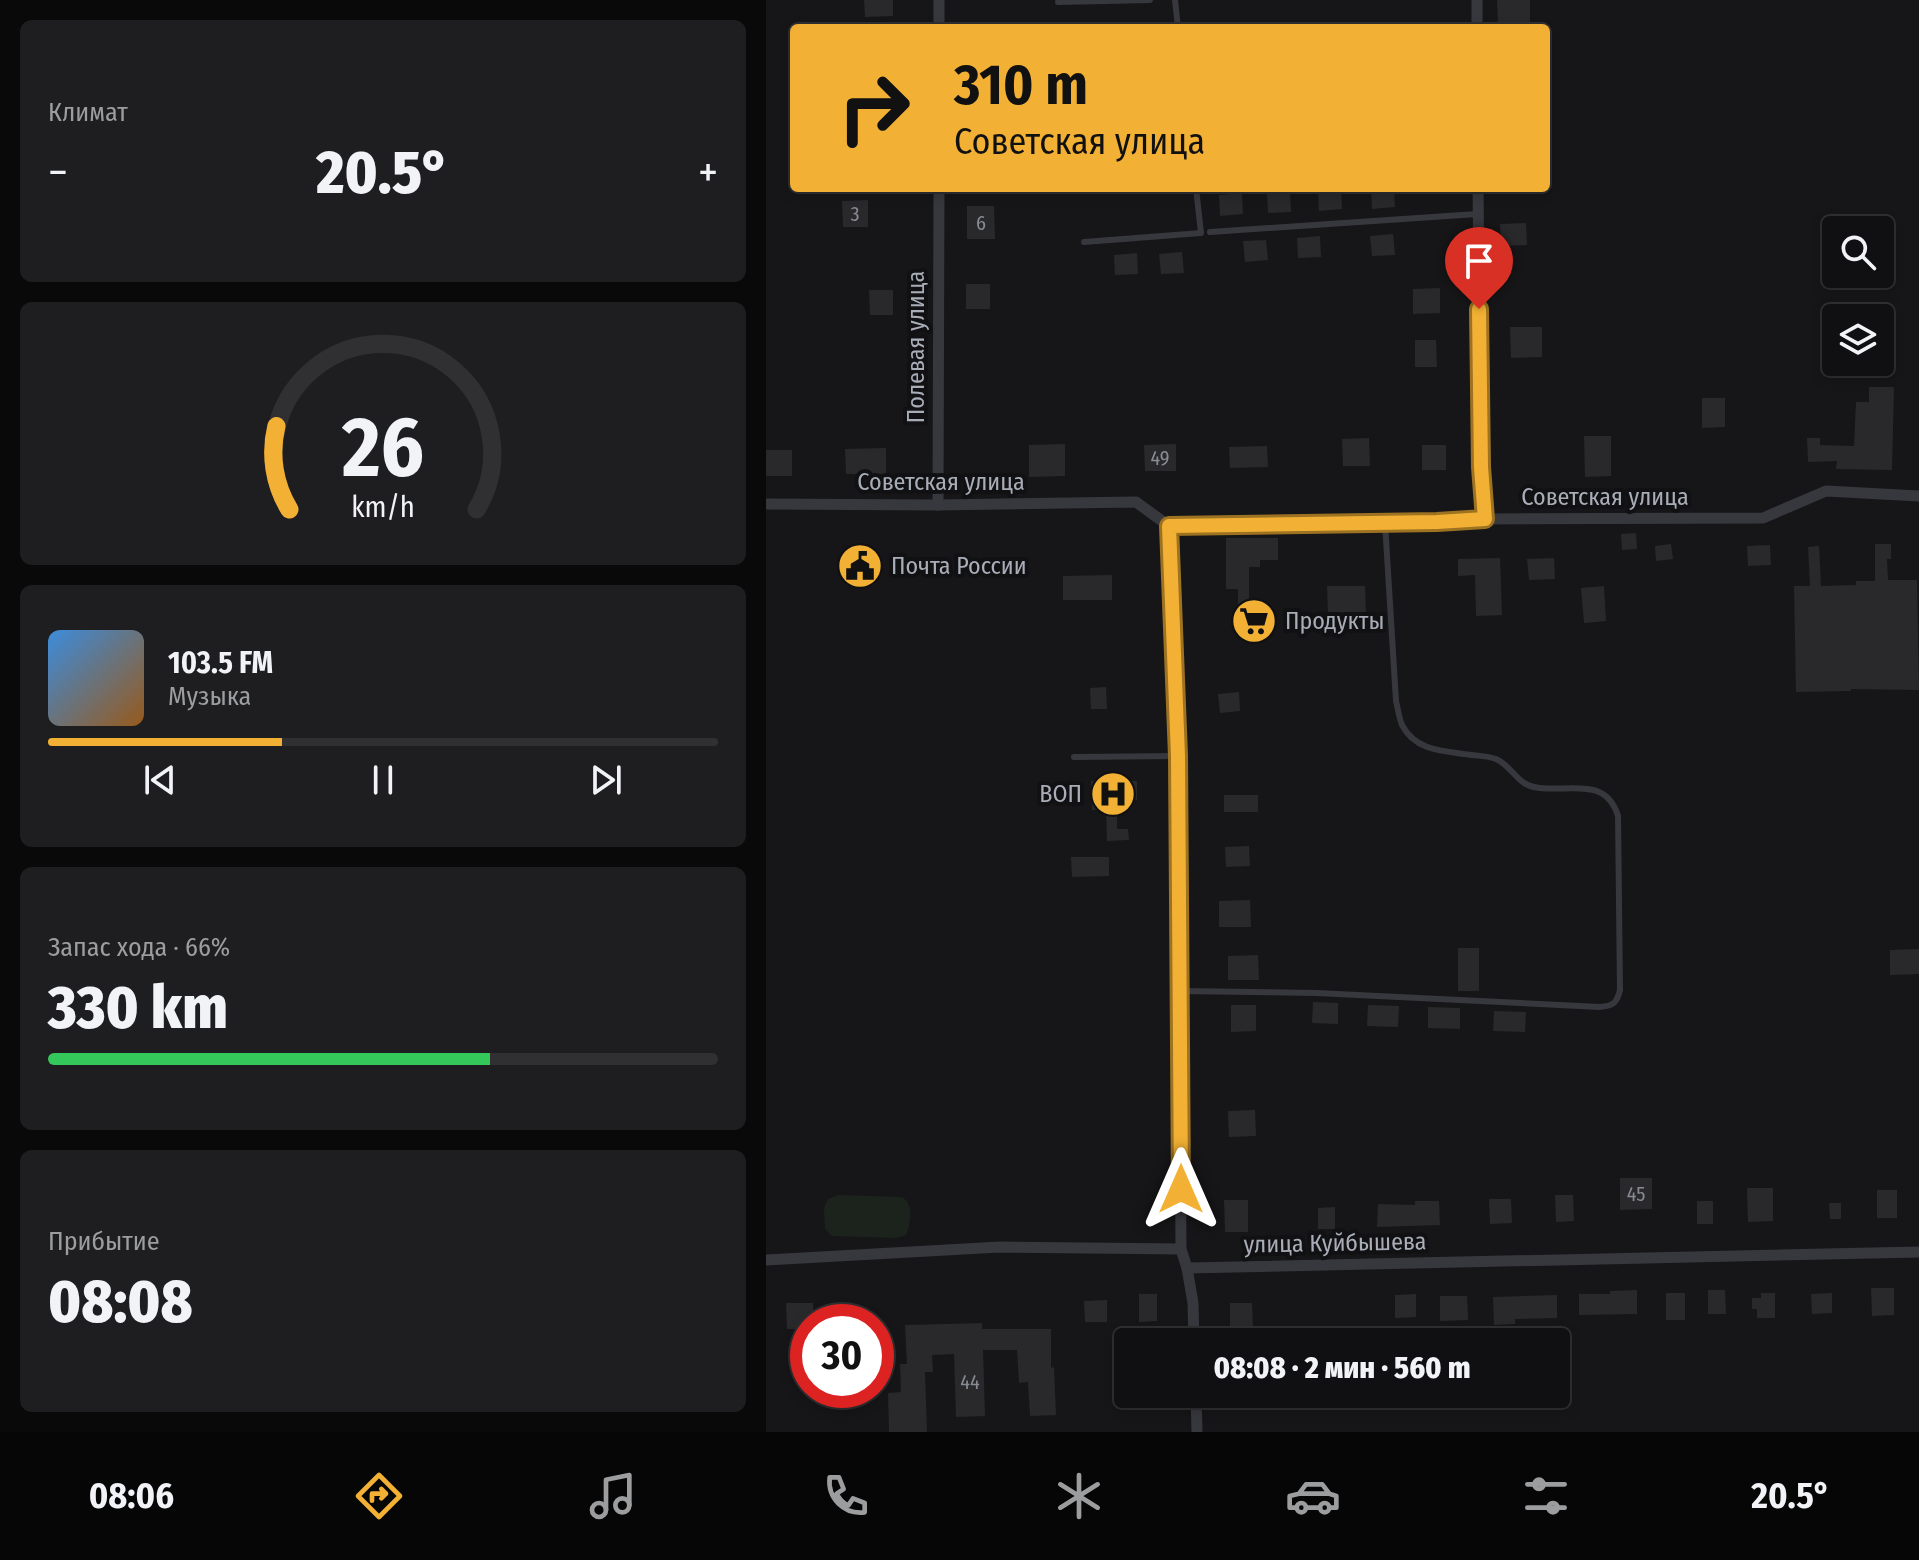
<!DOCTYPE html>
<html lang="ru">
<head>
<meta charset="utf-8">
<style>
  :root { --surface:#101012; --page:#1e1e20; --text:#f1f3f6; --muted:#9c9d9f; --line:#303032; --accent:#f2b134 }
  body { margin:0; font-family:"Fira Sans Condensed",sans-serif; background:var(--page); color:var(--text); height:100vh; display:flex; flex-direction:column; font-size:30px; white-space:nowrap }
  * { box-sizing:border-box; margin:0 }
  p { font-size:26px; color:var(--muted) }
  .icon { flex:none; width:44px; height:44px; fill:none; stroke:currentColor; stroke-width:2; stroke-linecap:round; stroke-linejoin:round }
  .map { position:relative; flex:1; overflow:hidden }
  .side { display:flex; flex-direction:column; gap:20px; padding:20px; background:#09090a; width:766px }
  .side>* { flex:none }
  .hud { position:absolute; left:24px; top:24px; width:760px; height:168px; border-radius:8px; box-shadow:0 4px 12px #0003,0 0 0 2px var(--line); background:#f2b134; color:#111; overflow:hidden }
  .controls { position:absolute; left:1056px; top:216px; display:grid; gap:16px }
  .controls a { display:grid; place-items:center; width:72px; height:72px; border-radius:8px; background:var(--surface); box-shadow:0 4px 12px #0003,0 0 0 2px var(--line); font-size:40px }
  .speed { position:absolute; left:24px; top:1304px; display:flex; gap:16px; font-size:40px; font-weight:700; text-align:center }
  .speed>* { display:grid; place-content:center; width:104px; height:104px; border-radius:50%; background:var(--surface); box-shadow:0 4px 12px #0003,0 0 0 2px var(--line); line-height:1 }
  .speed .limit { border:12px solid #d22; background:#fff; color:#111 }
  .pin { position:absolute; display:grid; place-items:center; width:68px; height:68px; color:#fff; margin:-82px -34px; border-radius:50% 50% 50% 0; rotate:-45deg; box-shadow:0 0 8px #0007 }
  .pin .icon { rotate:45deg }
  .me { position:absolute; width:88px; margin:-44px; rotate:0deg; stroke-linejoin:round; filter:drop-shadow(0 0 6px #0008) }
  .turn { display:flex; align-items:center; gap:28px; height:168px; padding:0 32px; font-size:36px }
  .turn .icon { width:104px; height:104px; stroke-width:2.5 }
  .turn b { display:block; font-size:56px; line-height:68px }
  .big { font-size:60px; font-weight:800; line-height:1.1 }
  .side .tile { flex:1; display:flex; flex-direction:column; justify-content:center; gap:12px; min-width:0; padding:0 28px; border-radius:12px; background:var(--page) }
  .side .dial { align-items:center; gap:0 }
  .dial svg { height:208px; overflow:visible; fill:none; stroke:var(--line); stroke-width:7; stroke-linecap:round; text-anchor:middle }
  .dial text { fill:var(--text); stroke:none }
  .song { display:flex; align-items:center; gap:24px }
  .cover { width:96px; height:96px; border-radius:12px; background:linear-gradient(135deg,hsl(210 70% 55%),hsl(30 70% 35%)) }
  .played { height:8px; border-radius:4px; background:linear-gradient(90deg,var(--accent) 35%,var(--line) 35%) }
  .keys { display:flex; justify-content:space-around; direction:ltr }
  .heat { display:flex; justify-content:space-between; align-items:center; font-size:44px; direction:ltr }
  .charge { height:12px; border-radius:6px; background:linear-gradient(90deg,#34c759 66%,var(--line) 0) }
  .trip { position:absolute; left:348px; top:1328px; width:456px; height:80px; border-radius:8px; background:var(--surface); box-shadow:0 4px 12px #0003,0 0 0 2px var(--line); font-weight:800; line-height:80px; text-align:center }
  .menu { display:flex; height:128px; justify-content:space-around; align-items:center; background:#060607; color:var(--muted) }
  .menu .icon { width:56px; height:56px }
  .menu .on { color:var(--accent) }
  .menu b { font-size:36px; color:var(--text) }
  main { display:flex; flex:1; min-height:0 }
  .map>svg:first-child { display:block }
  .green { fill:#1c231d }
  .building { fill:#29292c }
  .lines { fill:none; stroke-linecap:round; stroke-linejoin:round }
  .service { stroke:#37383d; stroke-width:6 }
  .minor { stroke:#37383d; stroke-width:11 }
  .route-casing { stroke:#9d7322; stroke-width:20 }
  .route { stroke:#f2b134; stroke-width:14 }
  .labels { text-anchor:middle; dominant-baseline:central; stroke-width:8; stroke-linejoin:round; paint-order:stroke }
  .number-label { font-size:20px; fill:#888b94 }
  .street-label { font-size:24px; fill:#a8adb8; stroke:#111113 }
  .poi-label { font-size:24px; fill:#a8adb8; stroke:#111113; text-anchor:start }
</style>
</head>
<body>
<main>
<section class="side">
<div class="tile"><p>Климат</p>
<div class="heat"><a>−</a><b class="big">20.5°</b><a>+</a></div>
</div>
<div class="tile dial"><svg viewBox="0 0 100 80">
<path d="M14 69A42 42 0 1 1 86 69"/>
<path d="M14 69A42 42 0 0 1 9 37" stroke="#f2b134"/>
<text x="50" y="56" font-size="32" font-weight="700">26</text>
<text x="50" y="72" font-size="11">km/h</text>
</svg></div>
<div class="tile">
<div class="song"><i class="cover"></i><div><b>103.5 FM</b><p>Музыка</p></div></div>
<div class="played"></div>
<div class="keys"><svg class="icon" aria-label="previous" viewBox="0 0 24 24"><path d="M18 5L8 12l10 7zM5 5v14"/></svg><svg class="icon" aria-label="pause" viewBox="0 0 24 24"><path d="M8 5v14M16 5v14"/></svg><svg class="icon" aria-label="next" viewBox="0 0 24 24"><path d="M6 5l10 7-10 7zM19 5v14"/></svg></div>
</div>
<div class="tile"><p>Запас хода · 66%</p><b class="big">330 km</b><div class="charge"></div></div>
<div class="tile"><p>Прибытие</p><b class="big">08:08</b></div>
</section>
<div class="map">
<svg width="1153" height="1432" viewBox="0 0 1153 1432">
  <rect width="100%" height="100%" fill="#161618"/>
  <!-- green -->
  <path class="green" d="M72 1195 136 1197C148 1205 145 1222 140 1235L130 1238 66 1236 59 1229 58 1208 62 1199Z"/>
  <!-- building -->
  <g class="building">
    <polygon points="98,0 127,0 127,16 99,17"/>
    <polygon points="731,0 764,0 764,24 732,25"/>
    <polygon points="575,188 576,209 553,211 552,190"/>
    <polygon points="605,188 628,188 629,207 606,209"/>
    <polygon points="524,191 525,212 502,213 501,193"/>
    <polygon points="476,193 477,214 454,216 453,195"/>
    <polygon points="102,200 102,227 77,227 76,201"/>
    <polygon points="201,206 228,206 229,239 201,239"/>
    <polygon points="760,223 761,245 735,246 734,224"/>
    <polygon points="627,234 629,255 606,256 604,236"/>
    <polygon points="554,236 555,257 532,258 531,238"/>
    <polygon points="500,240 502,260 479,262 477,241"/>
    <polygon points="416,252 418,273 395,274 393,254"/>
    <polygon points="371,253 372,274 349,275 348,255"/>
    <rect x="200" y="284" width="24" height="25"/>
    <polygon points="674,288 674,313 647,314 647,289"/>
    <polygon points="103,290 127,290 127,315 104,315"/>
    <polygon points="744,327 776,327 776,357 745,358"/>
    <polygon points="649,340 670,340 671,367 649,367"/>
    <polygon points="1103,387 1128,387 1126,470 1070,469 1071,461 1042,462 1041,438 1054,438 1054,445 1088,446 1090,402 1103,402"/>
    <polygon points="936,398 959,398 959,427 936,428"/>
    <polygon points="818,436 845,436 845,476 819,477"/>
    <polygon points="603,438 604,466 577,466 576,439"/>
    <polygon points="299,444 299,476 263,477 263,445"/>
    <polygon points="410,444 410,471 379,471 378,445"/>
    <rect x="656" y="445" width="24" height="25"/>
    <polygon points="501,446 502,467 464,468 463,447"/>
    <polygon points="120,448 120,474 80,474 79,449"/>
    <rect x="0" y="450" width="26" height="26"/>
    <polygon points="870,533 871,549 856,550 855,534"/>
    <polygon points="460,538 512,538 512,560 494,560 494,567 483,567 483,608 505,608 504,635 472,635 472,589 460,589"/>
    <polygon points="905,544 907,559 890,561 889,546"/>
    <polygon points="1109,544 1125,544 1125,559 1121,559 1122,580 1151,580 1153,690 1085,689 1085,691 1030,692 1028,586 1044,586 1042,547 1053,546 1055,586 1090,585 1090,581 1109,581"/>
    <polygon points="1004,545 1005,565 982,566 981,546"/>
    <rect x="82" y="552" width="25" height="28"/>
    <polygon points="734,558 736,615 710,616 709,575 692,576 692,559"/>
    <polygon points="788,558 789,579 763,580 761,559"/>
    <polygon points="346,575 346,600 297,600 297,576"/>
    <polygon points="561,586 599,586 600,612 562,613"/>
    <polygon points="838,586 840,621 818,623 815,588"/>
    <polygon points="340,687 341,709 325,709 324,688"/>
    <polygon points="473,692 474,711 454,713 452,694"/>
    <polygon points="325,781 371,781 371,800 351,801 351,829 362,829 363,840 341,841 340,810 326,810"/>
    <rect x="458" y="795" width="34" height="17"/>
    <polygon points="483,846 484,866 460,867 459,847"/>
    <polygon points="305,857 343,857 343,876 306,877"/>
    <polygon points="484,900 485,927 453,927 453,901"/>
    <rect x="692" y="948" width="21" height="43"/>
    <polygon points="1153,949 1153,974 1124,975 1124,950"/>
    <polygon points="492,955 493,980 462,980 462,956"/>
    <polygon points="547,1002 572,1003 572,1024 546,1023"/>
    <polygon points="465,1005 490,1005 490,1031 465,1032"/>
    <polygon points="602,1005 633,1006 632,1027 601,1026"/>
    <polygon points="662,1007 694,1008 694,1029 662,1028"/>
    <polygon points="728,1011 760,1012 759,1032 727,1031"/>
    <polygon points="489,1110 490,1136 463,1137 462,1111"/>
    <polygon points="854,1178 886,1178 886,1209 854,1210"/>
    <polygon points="981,1188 1007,1188 1007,1221 982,1222"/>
    <rect x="1111" y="1190" width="20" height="28"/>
    <polygon points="789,1195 807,1195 808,1221 790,1222"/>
    <polygon points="723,1199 745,1199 746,1223 724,1224"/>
    <polygon points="458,1200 482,1200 482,1232 459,1232"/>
    <polygon points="649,1201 673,1201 674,1225 611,1227 612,1204 649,1205"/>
    <rect x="931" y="1201" width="16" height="23"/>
    <polygon points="1063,1203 1075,1203 1075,1219 1064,1219"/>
    <polygon points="569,1207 569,1229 552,1229 552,1208"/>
    <polygon points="1105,1288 1128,1288 1128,1315 1106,1316"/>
    <polygon points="871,1290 871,1314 813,1315 813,1294 844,1294 844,1291"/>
    <polygon points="942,1290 959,1290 960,1314 942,1314"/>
    <rect x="900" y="1293" width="19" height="27"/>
    <polygon points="995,1293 1009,1293 1009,1318 991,1318 991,1309 986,1309 986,1298 995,1298"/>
    <polygon points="1066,1293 1066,1313 1046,1314 1045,1294"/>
    <polygon points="373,1294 391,1294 391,1321 373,1322"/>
    <polygon points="650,1294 650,1317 629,1318 629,1295"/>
    <polygon points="791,1295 791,1318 749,1319 749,1324 728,1325 727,1297"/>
    <polygon points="674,1296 701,1296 702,1320 674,1321"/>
    <polygon points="341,1300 341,1322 319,1322 318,1301"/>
    <polygon points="20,1303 47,1303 48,1322 42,1322 42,1329 21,1329"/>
    <polygon points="464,1303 486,1303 487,1327 464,1328"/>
    <polygon points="216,1323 216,1329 285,1329 285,1368 288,1367 290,1415 264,1416 262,1382 253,1383 251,1350 217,1350 219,1416 190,1417 188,1354 166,1355 167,1372 159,1372 161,1432 123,1432 122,1393 135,1392 134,1364 141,1364 139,1325"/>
  </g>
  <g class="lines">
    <!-- service -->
    <g class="service">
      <polyline points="409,0 412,28"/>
      <polyline points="292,2 384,0"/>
      <polyline points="444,232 711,214"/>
      <polyline points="318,242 435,233 430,188"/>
      <polyline points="308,757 412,756"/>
      <path d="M413 991 551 993 834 1007C847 1006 851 1003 854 990L852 816C839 774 800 794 768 787 751 784 746 766 730 759 722 756 714 756 706 755 679 751 650 752 636 725 633 718 632 709 630 701L619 523"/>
    </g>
    <!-- minor -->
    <g class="minor">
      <polyline points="711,0 711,28"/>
      <polyline points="173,28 173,0"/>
      <polyline points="712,188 715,467 719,519"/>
      <polyline points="0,504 172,505 370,502 403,526 671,522 719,519 997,518 1060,491 1153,496"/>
      <polyline points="172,505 173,188"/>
      <polyline points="403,526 412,756 415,1249"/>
      <polyline points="0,1260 234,1247 415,1249 421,1268 1153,1252"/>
      <polyline points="421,1268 427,1303 428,1342"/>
      <polyline points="430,1394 431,1432"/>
    </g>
  </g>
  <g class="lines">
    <!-- route casing -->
    <g class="route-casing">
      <polyline id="route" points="415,1189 412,756 403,526 671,522 719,519 715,467 713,309"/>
    </g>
    <!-- route -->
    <use href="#route" class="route"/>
  </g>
  <!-- icons -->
  <defs>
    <g id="civic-disc" transform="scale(2.3)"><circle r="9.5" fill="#f2b134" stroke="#111113"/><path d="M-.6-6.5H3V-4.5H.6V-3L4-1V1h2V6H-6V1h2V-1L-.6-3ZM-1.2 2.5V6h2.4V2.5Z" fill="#111"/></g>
    <g id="supermarket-disc" transform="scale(2.3)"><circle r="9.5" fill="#f2b134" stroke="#111113"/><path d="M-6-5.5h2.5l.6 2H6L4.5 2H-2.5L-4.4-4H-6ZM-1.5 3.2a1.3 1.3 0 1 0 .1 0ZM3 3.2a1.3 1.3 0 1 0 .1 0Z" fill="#111"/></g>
    <g id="hospital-disc" transform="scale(2.3)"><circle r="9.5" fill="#f2b134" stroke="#111113"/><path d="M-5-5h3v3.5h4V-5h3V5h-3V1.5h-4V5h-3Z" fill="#111"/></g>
  </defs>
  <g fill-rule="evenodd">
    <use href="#civic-disc" x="94" y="566"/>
    <use href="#supermarket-disc" x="488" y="621"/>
    <use href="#hospital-disc" x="347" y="794"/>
  </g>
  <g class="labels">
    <!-- number labels -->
    <g class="number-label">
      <text x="89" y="214">3</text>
      <text x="215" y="223">6</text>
      <text x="394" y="458">49</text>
      <text x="870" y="1194">45</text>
      <text x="204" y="1382">44</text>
    </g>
    <!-- street labels -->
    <g class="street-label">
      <text transform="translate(150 347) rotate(-90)">Полевая улица</text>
      <text x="175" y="482">Советская улица</text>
      <text x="839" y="497">Советская улица</text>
      <text transform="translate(569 1243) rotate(-1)">улица Куйбышева</text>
    </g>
    <!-- poi labels -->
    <g class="poi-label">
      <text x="125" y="566">Почта России</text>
      <text x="519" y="621">Продукты</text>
      <text x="316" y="794" text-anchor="end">ВОП</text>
    </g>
  </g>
</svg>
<div class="controls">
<a><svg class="icon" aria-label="search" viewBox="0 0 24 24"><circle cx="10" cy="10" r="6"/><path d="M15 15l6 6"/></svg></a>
<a><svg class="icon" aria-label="layers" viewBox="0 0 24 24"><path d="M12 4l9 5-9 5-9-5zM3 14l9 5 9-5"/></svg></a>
</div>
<div class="speed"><div class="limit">30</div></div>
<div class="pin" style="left:713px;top:309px;background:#d93025"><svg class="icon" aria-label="arrive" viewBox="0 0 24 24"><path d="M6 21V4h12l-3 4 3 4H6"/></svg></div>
<svg class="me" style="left:415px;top:1189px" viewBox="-20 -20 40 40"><path d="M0-17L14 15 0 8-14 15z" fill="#f2b134" stroke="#fff" stroke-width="4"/></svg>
<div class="trip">08:08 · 2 мин · 560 m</div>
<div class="hud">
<div class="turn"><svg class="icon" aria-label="right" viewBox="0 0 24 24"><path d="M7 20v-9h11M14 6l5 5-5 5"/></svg><div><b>310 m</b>Советская улица</div></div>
</div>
</div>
</main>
<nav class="menu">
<b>08:06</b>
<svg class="icon on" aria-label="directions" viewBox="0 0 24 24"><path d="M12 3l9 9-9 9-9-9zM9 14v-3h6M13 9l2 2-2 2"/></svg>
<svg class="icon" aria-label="music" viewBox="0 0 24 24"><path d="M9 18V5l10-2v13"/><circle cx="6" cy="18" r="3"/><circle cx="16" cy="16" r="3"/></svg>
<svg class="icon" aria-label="phone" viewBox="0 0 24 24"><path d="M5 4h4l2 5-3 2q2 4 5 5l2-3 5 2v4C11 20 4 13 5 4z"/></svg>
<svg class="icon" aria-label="climate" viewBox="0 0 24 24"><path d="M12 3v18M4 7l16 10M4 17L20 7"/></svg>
<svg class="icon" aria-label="car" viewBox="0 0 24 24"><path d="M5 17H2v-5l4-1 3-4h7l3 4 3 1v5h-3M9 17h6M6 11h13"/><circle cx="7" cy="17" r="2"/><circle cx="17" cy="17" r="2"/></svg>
<svg class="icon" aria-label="filters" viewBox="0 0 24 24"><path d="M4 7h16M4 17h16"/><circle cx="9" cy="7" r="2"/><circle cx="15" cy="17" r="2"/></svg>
<b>20.5°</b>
</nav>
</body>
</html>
